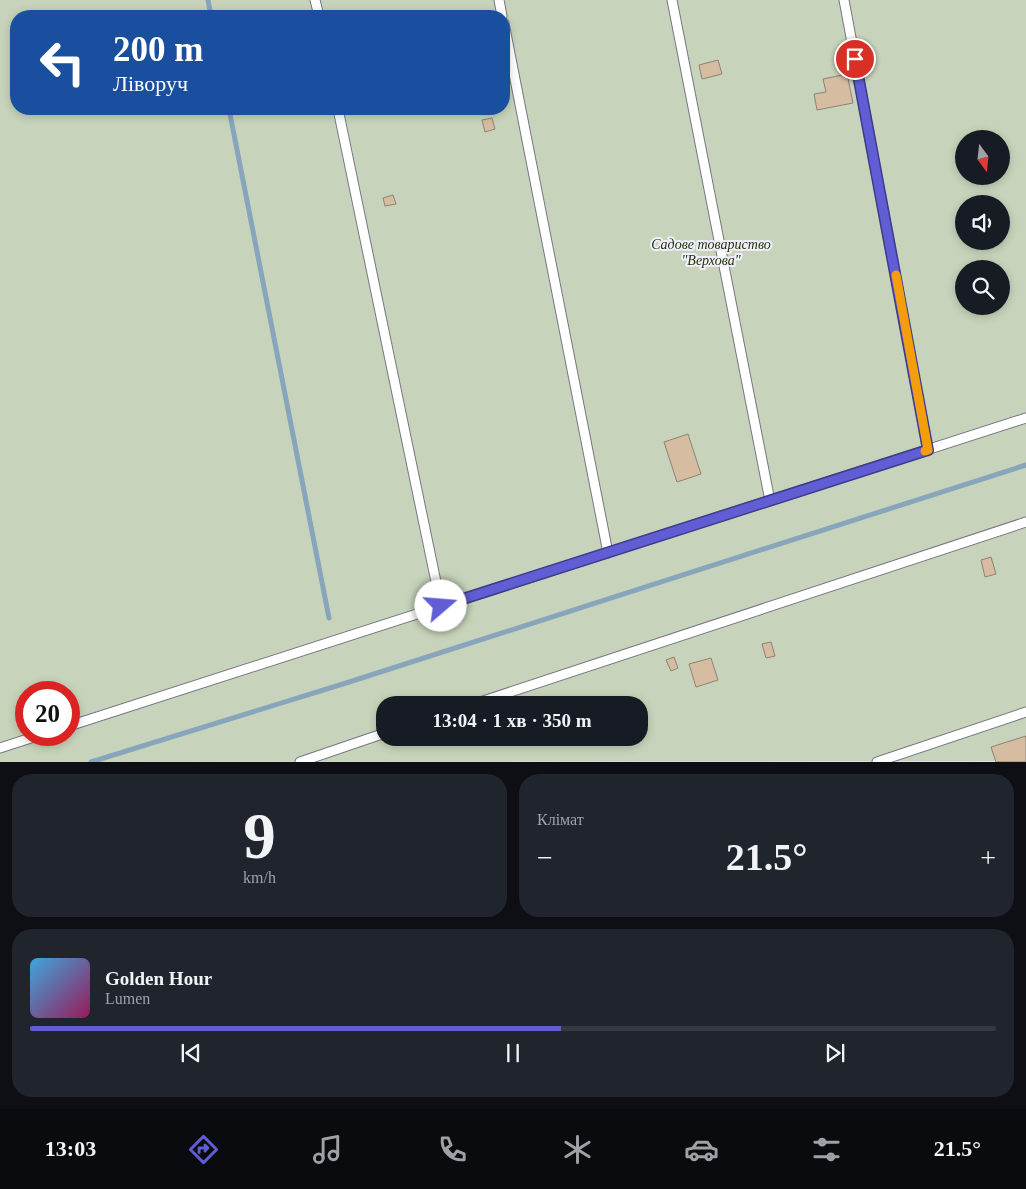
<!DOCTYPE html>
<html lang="uk">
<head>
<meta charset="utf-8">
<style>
  :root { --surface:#171b24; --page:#20242c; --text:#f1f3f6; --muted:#9ea1a6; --line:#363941; --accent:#605dd5 }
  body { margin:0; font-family:"Times New Roman",serif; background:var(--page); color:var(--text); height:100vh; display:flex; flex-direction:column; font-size:19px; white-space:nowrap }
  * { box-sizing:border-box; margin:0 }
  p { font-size:16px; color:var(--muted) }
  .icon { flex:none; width:28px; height:28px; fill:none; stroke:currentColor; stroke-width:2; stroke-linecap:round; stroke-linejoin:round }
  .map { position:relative; height:762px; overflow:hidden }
  .side { display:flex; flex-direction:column; gap:12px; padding:12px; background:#0d0f14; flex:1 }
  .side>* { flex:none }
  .hud { position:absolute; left:10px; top:10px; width:500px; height:105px; border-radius:20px; box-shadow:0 2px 8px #0003; background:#1a4fa0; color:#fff; overflow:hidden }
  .needle { width:32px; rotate:165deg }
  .fabs { position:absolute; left:955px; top:130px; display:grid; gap:10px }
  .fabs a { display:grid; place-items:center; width:55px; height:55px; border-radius:50%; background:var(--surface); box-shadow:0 2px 8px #0003; font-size:25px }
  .speed { position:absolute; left:15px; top:681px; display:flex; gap:10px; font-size:25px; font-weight:700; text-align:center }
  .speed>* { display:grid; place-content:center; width:65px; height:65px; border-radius:50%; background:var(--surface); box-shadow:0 2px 8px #0003; line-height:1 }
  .speed .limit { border:8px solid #d22; background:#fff; color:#111 }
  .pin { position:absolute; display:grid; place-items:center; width:42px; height:42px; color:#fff; margin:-21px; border:2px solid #fff; border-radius:50%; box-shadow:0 1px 5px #0007 }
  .me { position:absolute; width:55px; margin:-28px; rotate:72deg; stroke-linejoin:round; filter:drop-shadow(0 0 4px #0008) }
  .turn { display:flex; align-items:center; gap:18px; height:105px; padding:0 20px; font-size:22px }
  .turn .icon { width:65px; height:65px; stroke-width:2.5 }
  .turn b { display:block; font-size:35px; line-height:42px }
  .big { font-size:38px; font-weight:600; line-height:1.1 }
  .side .card { flex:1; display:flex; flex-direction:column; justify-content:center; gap:8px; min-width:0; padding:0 18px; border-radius:20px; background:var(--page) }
  .side .dial { align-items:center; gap:0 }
  .dial b { font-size:65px; line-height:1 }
  .song { display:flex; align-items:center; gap:15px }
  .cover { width:60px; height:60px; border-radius:8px; background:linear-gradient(135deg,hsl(200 70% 55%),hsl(330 70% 35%)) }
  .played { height:5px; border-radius:2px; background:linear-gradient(90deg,var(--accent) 55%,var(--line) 55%) }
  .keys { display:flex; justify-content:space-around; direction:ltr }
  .heat { display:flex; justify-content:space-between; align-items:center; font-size:28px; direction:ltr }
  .side .tiles { flex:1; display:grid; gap:12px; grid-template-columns:1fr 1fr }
  .card:last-child { grid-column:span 2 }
  .trip { position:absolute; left:376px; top:696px; width:272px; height:50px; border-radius:20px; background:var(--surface); box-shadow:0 2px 8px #0003; font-weight:600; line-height:50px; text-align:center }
  .dock { display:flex; height:80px; justify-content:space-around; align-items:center; background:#090b0e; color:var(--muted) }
  .dock .icon { width:35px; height:35px }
  .dock .active { color:var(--accent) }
  .dock b { font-size:22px; color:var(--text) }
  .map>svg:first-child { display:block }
  .green { fill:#c7d4bb; fill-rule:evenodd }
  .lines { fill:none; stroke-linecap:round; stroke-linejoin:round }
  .stream { stroke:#88a5bc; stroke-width:5 }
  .building { fill:#d6bca1; stroke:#8e8275 }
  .service-casing { stroke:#787585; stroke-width:11 }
  .service { stroke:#fff; stroke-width:9 }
  .route-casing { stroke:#3e3c8a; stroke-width:12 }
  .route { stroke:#605dd5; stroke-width:9 }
  .slow { stroke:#f59e0b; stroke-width:9 }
  .labels { text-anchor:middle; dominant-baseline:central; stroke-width:4; stroke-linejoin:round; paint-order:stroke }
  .park-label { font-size:14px; font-style:italic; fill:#203504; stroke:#f1effd }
</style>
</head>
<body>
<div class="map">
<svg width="1026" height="762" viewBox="0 0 1026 762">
  <rect width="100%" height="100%" fill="#e4e1f3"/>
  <!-- green -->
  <path class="green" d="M0 0H1026V761L0 762ZM16 16H504V109H16ZM964 139H1001V176H964ZM964 204H1001V241H964ZM964 269H1001V306H964ZM26 692H69V735H26ZM385 705H640V738H385Z"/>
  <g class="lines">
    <!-- stream -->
    <g class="stream">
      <polyline points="208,0 211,16"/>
      <polyline points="229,109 329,618"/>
      <polyline points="91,762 346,683 1026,465"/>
    </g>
  </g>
  <!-- building -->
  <g class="building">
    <polygon points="718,60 722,74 702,79 699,65"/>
    <polygon points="847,74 853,103 817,110 814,94 826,92 823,79"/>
    <polygon points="492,118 495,129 485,132 482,120"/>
    <polygon points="393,195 396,204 385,206 383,198"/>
    <polygon points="688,434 701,474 677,482 664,442"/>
    <polygon points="991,557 996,574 985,577 981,560"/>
    <polygon points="771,642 775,656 766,658 762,644"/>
    <polygon points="674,657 678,668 671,671 666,660"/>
    <polygon points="711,658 718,680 696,687 689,664"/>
    <polygon points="1026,736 1026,762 996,762 991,747"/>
  </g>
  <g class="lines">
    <!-- service casing -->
    <g class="service-casing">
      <g id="service">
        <polyline points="315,0 319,16"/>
        <polyline points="499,0 502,16"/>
        <polyline points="672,0 770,501"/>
        <polyline points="844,0 928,450"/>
        <polyline points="504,23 608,553"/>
        <polyline points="338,109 441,606"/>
        <polyline points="471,705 1026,522"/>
        <polyline points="69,726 1026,418"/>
        <polyline points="0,748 40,735"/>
        <polyline points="300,762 385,733"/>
        <polyline points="877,762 1026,712"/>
      </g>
    </g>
    <!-- service -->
    <use href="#service" class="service"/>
  </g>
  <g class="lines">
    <!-- route casing -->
    <g class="route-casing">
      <polyline id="route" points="441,606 928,450 855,59"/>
    </g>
    <!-- route -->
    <use href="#route" class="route"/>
    <!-- slow -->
    <polyline class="slow" points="896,275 928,450 925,451"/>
  </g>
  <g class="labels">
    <!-- park labels -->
    <g class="park-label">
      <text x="711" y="244">Садове товариство<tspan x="711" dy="16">"Верхова"</tspan></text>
    </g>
  </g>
</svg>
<div class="fabs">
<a><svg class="needle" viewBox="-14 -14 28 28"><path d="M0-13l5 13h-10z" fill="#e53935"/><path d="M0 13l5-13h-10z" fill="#9ea1a6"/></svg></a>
<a><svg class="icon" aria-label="sound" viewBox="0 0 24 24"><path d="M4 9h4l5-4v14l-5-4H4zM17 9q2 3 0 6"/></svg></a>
<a><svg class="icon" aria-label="search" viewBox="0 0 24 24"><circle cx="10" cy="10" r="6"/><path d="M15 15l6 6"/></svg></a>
</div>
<div class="speed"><div class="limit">20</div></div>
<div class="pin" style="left:855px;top:59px;background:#d93025"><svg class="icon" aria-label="arrive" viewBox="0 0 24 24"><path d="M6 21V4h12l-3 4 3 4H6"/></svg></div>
<svg class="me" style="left:441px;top:606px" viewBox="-20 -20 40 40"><circle r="19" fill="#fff"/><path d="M0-13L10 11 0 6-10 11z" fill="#605dd5"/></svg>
<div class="trip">13:04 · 1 хв · 350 m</div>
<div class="hud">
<div class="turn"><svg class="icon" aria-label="left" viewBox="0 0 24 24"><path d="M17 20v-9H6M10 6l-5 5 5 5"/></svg><div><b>200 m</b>Ліворуч</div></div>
</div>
</div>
<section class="side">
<div class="tiles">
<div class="card dial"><b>9</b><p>km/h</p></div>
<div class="card"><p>Клімат</p>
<div class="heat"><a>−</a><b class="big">21.5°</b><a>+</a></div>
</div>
<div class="card">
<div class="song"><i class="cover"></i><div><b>Golden Hour</b><p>Lumen</p></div></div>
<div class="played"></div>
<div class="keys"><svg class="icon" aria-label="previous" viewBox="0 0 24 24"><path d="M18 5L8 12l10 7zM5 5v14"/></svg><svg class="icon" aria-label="pause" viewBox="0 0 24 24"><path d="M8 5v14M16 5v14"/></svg><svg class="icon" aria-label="next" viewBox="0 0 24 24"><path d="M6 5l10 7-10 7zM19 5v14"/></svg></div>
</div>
</div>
</section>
<nav class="dock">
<b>13:03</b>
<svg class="icon active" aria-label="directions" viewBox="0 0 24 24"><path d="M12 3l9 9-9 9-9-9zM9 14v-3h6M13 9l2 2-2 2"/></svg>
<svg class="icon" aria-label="music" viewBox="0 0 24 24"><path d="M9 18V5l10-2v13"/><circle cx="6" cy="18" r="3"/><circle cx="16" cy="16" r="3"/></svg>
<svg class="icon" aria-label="phone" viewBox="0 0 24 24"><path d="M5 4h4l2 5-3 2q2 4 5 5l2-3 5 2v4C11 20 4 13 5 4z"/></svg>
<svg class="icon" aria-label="climate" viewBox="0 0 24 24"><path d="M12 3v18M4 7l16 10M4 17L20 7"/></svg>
<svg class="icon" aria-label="car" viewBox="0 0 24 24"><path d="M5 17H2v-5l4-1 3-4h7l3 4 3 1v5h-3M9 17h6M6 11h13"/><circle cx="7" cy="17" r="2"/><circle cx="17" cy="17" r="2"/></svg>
<svg class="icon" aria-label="filters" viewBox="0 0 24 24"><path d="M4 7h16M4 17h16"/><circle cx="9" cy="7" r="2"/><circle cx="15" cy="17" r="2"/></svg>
<b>21.5°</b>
</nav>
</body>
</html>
